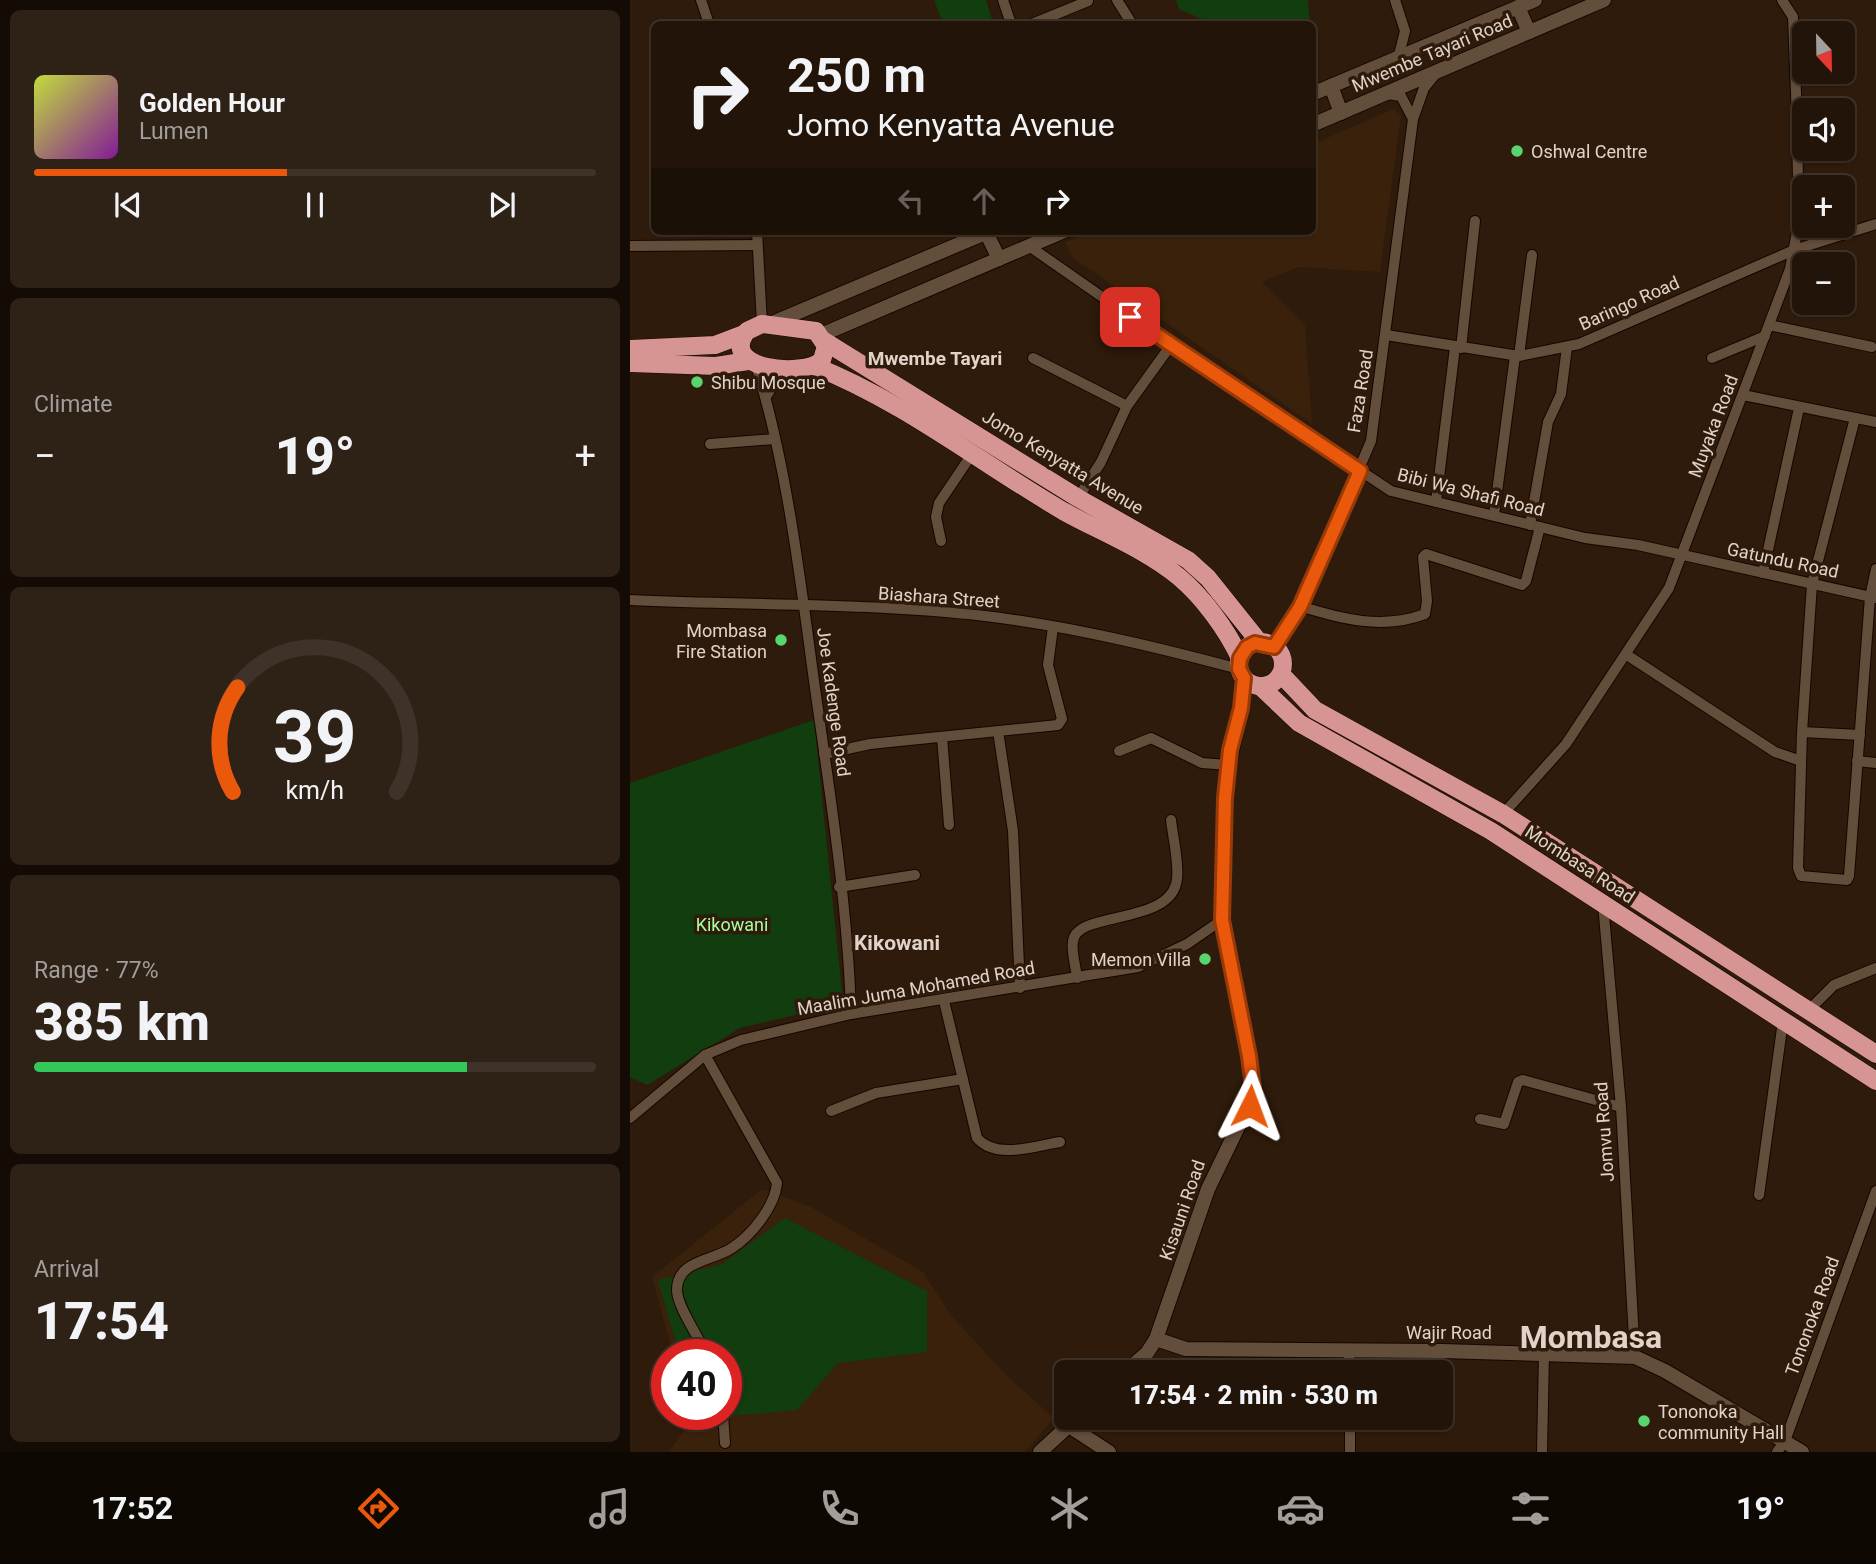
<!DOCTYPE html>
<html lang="en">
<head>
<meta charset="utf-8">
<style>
  :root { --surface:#221408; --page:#2e2116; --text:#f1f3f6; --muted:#a29e9c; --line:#3f3329; --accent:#ea580c }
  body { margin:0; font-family:Roboto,sans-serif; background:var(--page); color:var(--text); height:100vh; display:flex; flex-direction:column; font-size:26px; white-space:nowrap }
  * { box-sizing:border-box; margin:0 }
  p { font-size:23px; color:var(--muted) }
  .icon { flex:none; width:38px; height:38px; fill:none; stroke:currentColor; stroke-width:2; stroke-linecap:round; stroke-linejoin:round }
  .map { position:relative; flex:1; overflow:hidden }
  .drawer { display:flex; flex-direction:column; gap:10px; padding:10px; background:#130b04; width:630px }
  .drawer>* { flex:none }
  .banner { position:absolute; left:21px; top:21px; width:665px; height:214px; border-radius:10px; box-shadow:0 2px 5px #0004,0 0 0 2px var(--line); background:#221408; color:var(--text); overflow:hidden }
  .needle { width:46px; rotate:158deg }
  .fabs { position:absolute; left:1162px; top:21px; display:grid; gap:14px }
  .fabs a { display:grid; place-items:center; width:63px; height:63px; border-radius:10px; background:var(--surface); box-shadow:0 2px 5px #0004,0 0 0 2px var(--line); font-size:35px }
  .speed { position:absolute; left:21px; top:1339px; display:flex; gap:14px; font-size:35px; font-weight:700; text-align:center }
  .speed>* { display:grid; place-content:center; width:91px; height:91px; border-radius:50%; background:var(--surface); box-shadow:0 2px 5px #0004,0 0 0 2px var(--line); line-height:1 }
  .speed .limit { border:10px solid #d22; background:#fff; color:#111 }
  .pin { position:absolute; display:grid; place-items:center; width:60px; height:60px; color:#fff; margin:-30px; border-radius:14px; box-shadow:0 4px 10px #0006 }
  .me { position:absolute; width:77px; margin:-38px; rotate:3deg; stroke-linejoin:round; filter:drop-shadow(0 0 5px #0008) }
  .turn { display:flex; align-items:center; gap:24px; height:147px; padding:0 21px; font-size:32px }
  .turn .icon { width:91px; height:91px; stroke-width:2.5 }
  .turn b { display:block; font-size:49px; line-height:60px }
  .lanes { display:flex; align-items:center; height:66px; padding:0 21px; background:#0003; justify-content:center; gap:35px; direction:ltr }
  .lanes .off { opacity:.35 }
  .big { font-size:52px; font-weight:800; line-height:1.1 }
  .drawer .tile { flex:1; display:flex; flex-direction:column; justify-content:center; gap:10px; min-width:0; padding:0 24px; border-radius:10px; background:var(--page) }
  .drawer .dial { align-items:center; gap:0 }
  .dial svg { height:182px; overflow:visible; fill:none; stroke:var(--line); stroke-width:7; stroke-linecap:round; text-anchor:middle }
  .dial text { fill:var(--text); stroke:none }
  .song { display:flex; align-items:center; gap:21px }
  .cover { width:84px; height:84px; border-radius:10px; background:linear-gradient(135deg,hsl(70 70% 55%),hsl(290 70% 35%)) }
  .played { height:7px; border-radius:4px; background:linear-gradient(90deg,var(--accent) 45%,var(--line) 45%) }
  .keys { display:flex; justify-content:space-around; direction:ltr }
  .heat { display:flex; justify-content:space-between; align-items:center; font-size:38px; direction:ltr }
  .charge { height:10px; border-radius:5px; background:linear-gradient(90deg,#34c759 77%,var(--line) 0) }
  .trip { position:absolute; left:424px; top:1360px; width:399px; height:70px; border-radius:10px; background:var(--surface); box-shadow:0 2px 5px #0004,0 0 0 2px var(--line); font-weight:800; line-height:70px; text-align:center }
  .dock { display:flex; height:112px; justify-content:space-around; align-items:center; background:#0e0803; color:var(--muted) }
  .dock .icon { width:49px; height:49px }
  .dock .selected { color:var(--accent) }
  .dock b { font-size:32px; color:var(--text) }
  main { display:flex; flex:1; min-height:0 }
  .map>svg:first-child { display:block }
  .built { fill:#3a210b }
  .green { fill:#113d0f }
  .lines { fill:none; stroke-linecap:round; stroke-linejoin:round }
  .minor-casing { stroke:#160600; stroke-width:12 }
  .tertiary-casing { stroke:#160600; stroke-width:16 }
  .trunk-casing { stroke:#160600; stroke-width:19 }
  .minor { stroke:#634d3b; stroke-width:10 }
  .tertiary { stroke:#634d3b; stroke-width:14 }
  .trunk { stroke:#d69592; stroke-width:18 }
  .route-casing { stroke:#983908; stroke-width:18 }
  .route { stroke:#ea580c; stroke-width:12 }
  .poi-dot { fill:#59d56f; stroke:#2e1b0b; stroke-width:2.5 }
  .labels { text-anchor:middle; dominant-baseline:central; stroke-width:7; stroke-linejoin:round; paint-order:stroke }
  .street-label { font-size:18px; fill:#e1d3c9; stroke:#2e1b0b }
  .poi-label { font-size:18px; fill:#e1d3c9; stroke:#2e1b0b; text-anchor:start }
  .park-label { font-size:18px; fill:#a6fd9e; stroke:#2e1b0b }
  .neighbourhood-label { font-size:19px; font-weight:bold; fill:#e1d3c9; stroke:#2e1b0b }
  .quarter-label { font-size:21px; font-weight:bold; fill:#e1d3c9; stroke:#2e1b0b }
  .town-label { font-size:32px; font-weight:bold; fill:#e1d3c9; stroke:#2e1b0b }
</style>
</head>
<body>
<main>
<section class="drawer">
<div class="tile">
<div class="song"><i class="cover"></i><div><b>Golden Hour</b><p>Lumen</p></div></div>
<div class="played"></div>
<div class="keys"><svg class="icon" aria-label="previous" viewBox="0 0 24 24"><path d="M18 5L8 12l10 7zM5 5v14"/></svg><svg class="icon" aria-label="pause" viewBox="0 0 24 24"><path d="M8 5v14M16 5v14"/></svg><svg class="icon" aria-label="next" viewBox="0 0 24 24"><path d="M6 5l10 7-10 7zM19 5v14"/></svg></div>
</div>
<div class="tile"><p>Climate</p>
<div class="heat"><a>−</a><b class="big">19°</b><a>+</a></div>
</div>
<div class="tile dial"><svg viewBox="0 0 100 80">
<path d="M14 69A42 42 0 1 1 86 69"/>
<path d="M14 69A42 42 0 0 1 16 23" stroke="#ea580c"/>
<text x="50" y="56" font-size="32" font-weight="700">39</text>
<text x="50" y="72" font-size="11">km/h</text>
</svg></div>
<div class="tile"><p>Range · 77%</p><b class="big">385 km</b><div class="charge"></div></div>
<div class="tile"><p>Arrival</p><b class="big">17:54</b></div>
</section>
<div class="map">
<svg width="1246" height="1452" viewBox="0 0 1246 1452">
  <rect width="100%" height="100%" fill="#2e1b0b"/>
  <!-- built -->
  <g class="built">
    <polygon points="764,109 771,115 750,272 669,267 632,282 675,325 682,424 443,258 435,242 462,231 682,231 683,144"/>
    <polygon points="132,1189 181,1207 293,1272 320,1314 379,1378 424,1418 395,1452 39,1452 61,1420 59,1414 96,1414 96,1354 43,1354 22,1277"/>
  </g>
  <!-- green -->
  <g class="green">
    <polygon points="304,0 356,0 362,19 346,24 313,24"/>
    <polygon points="546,0 678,0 680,22 679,24 582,24 549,9"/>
    <polygon points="184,720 212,992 199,1007 110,1028 17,1085 0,1077 0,783"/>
    <polygon points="155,1218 297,1291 297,1352 208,1363 167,1410 67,1419 65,1414 96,1414 96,1354 49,1354 28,1280 92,1264"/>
  </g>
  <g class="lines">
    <!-- minor casing -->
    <g class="minor-casing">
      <g id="minor">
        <polyline points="71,0 79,24"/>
        <polyline points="373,0 381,24"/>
        <polyline points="487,0 502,24"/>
        <polyline points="765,0 775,31 768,59"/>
        <polyline points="402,24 458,1"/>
        <polyline points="756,94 771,96 783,119"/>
        <polyline points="127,231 132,324"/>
        <polyline points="0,246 127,245"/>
        <polyline points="399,246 541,345 761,491 955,538 1008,545 1246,598"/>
        <polyline points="1139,325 1242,347"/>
        <polyline points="756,335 889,356 949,344 1164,250 1246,224"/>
        <polyline points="831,348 845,221"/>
        <polyline points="889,356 902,255"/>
        <polyline points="403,358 497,406"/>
        <polyline points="1082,358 1135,336"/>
        <path d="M126 365C158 470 170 579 185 688 200 794 218 907 221 1014"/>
        <polyline points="1113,395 1246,422"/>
        <polyline points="136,397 154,367"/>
        <polyline points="1225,418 1182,584 1172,732 1168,868 1171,876 1217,880 1219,876 1240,597 1246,569"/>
        <polyline points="80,444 145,439"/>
        <polyline points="448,498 471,462 497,406 541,345"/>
        <polyline points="806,502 825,347"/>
        <polyline points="864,515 885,356"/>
        <polyline points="900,525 918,422 931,394 937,347"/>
        <polyline points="311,541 306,517 309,503 342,454"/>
        <polyline points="1133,573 1169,408"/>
        <path d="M0 600C123 606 248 602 371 618 452 629 530 648 609 669"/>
        <path d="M670 606C711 619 753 630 795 614L797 601 793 557 796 554 892 585 896 581 910 527"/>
        <polyline points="644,647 670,606 741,441 783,119 794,88 807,72"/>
        <polyline points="997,655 1145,752 1171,761"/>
        <polyline points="368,731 383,831 390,988"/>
        <polyline points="1172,732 1230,735"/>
        <polyline points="312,737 319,825"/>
        <polyline points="489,751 521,738 572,763 598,765"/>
        <polyline points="194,754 240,744 428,725 432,719 418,665 423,627"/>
        <polyline points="1227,761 1246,763"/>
        <polyline points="873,814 936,744 1039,588 1160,269 1169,221 1166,92 1163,17 1152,0"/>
        <polyline points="209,887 285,875"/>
        <polyline points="973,904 991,1107 1005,1357"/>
        <path d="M447 978C446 967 441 952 443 941 447 910 542 926 547 879 549 861 543 838 541 820"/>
        <path d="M314 1001 347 1138C366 1160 405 1146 430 1142"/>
        <polyline points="1179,1010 1204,985 1246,968"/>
        <path d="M75 1055 147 1183C145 1206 122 1235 102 1248 83 1261 46 1260 47 1291 48 1308 69 1337 76 1354"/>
        <polyline points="201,1111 246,1093 333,1079"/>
        <polyline points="0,1118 75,1055 111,1040 221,1014 508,967 557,944 592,920"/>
        <polyline points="850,1119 874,1124 888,1082 893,1080 991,1107"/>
        <polyline points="1129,1195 1153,1021"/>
        <polyline points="719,1351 719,1372"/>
        <polyline points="93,1414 95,1443"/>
        <polyline points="720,1418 720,1452"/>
        <polyline points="912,1452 914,1353"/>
        <polyline points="1147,1452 1155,1441 1246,1191"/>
      </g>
    </g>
    <!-- tertiary casing -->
    <g class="tertiary-casing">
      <g id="tertiary">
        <polyline points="888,7 899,32"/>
        <polyline points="701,86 711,113"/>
        <polyline points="682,94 905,0"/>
        <polyline points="682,125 974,0"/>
        <polyline points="356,232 369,259"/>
        <polyline points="140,324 360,231"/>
        <polyline points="191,335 434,231"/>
        <polyline points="526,1339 556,1349 812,1351 1005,1357 1035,1371 1172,1452"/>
        <polyline points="495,1372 517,1353 526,1339 578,1189 622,1098 619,1056 592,920 597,773 611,708 614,678"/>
        <polyline points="439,1426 479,1452"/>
        <polyline points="410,1452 447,1418"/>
      </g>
    </g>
    <!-- trunk casing -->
    <g class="trunk-casing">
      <g id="trunk">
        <path d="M132 324 186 331 196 346 192 360C174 378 87 370 117 331Z"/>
        <polyline points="194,341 448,498 558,560 578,578 630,643"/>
        <polyline points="0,349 85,345 114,334"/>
        <polyline points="0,363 86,366 118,361"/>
        <path d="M184 366C273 401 351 463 433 511 471 532 515 549 549 577 573 597 597 630 610 658"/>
        <circle cx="631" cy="664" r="22"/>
        <polyline points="651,674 685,710 873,814 1246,1054"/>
        <polyline points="630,686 669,723 861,831 1246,1081"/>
      </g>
    </g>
    <!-- minor -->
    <use href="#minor" class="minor"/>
    <!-- tertiary -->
    <use href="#tertiary" class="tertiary"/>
    <!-- trunk -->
    <use href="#trunk" class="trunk"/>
  </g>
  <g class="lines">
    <!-- route casing -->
    <g class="route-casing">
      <polyline id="route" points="500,317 730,471 670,607 644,647 625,643 617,647 610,658 609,669 614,678 611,708 600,750 595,798 592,920 619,1056 623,1088 620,1106"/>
    </g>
    <!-- route -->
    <use href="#route" class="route"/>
  </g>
  <!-- markers -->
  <g class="poi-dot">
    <circle cx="887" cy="151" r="7"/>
    <circle cx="67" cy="382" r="7"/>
    <circle cx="151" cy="640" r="7"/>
    <circle cx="575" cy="959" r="7"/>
    <circle cx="1014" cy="1421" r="7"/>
  </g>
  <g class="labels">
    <!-- street labels -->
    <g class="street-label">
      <text transform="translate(802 53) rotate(-23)">Mwembe Tayari Road</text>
      <text transform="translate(999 303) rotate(-24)">Baringo Road</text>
      <text transform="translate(730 391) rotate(-81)">Faza Road</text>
      <text transform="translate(1083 426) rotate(-69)">Muyaka Road</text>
      <text transform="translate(433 462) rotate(31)">Jomo Kenyatta Avenue</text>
      <text transform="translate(841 492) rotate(14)">Bibi Wa Shafi Road</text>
      <text transform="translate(1153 560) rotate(12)">Gatundu Road</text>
      <text transform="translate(309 597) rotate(4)">Biashara Street</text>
      <text transform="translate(204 702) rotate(82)">Joe Kadenge Road</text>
      <text transform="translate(950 864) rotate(33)">Mombasa Road</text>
      <text transform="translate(286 988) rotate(-10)">Maalim Juma Mohamed Road</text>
      <text transform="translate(974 1132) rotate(-94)">Jomvu Road</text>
      <text transform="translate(552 1210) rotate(-71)">Kisauni Road</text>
      <text transform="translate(1182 1316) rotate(-70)">Tononoka Road</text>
      <text x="819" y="1332">Wajir Road</text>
    </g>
    <!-- poi labels -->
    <g class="poi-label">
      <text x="901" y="151">Oshwal Centre</text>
      <text x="81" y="382">Shibu Mosque</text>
      <text x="137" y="630" text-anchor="end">Mombasa<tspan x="137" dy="21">Fire Station</tspan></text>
      <text x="561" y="959" text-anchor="end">Memon Villa</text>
      <text x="1028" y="1411">Tononoka<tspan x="1028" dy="21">community Hall</tspan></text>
    </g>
    <!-- park labels -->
    <g class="park-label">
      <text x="102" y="924">Kikowani</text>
    </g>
    <!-- neighbourhood labels -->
    <g class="neighbourhood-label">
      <text x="305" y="358">Mwembe Tayari</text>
    </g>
    <!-- quarter labels -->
    <g class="quarter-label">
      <text x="267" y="943">Kikowani</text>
    </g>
    <!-- town labels -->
    <g class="town-label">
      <text x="961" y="1337">Mombasa</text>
    </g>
  </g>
</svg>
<div class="fabs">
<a><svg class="needle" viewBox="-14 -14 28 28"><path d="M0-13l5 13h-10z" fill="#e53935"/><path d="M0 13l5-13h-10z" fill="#a29e9c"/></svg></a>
<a><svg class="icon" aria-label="sound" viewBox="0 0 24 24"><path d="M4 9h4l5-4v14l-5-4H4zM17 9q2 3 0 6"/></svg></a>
<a>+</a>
<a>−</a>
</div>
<div class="speed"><div class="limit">40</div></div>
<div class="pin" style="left:500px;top:317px;background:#d93025"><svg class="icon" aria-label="arrive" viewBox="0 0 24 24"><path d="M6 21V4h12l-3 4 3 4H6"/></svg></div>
<svg class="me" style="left:620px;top:1106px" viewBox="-20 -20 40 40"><path d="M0-17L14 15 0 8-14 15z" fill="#ea580c" stroke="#fff" stroke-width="4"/></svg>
<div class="trip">17:54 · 2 min · 530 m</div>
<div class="banner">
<div class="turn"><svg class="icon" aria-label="right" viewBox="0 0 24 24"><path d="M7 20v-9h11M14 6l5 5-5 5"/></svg><div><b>250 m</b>Jomo Kenyatta Avenue</div></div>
<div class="lanes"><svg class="icon off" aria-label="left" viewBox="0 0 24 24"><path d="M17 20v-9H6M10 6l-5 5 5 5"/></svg><svg class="icon off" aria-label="ahead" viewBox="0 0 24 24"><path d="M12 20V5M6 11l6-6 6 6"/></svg><svg class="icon" aria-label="right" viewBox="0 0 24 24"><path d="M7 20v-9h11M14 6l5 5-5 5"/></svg></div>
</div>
</div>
</main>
<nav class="dock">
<b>17:52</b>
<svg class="icon selected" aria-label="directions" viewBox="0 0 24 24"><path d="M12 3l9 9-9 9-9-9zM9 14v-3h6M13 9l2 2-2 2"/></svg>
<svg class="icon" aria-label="music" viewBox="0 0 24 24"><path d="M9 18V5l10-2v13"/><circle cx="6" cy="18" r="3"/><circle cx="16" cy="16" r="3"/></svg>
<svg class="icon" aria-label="phone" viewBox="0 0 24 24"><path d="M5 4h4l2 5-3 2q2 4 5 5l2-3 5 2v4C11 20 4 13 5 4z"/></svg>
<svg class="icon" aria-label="climate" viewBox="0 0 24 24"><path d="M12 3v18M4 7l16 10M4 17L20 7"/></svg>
<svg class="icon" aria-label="car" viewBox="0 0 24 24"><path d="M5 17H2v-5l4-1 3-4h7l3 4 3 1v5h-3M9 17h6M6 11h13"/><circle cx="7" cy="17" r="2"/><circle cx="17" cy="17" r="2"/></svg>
<svg class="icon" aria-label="filters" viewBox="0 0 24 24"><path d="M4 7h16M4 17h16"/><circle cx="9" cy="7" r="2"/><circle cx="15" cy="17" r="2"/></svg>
<b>19°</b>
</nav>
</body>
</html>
